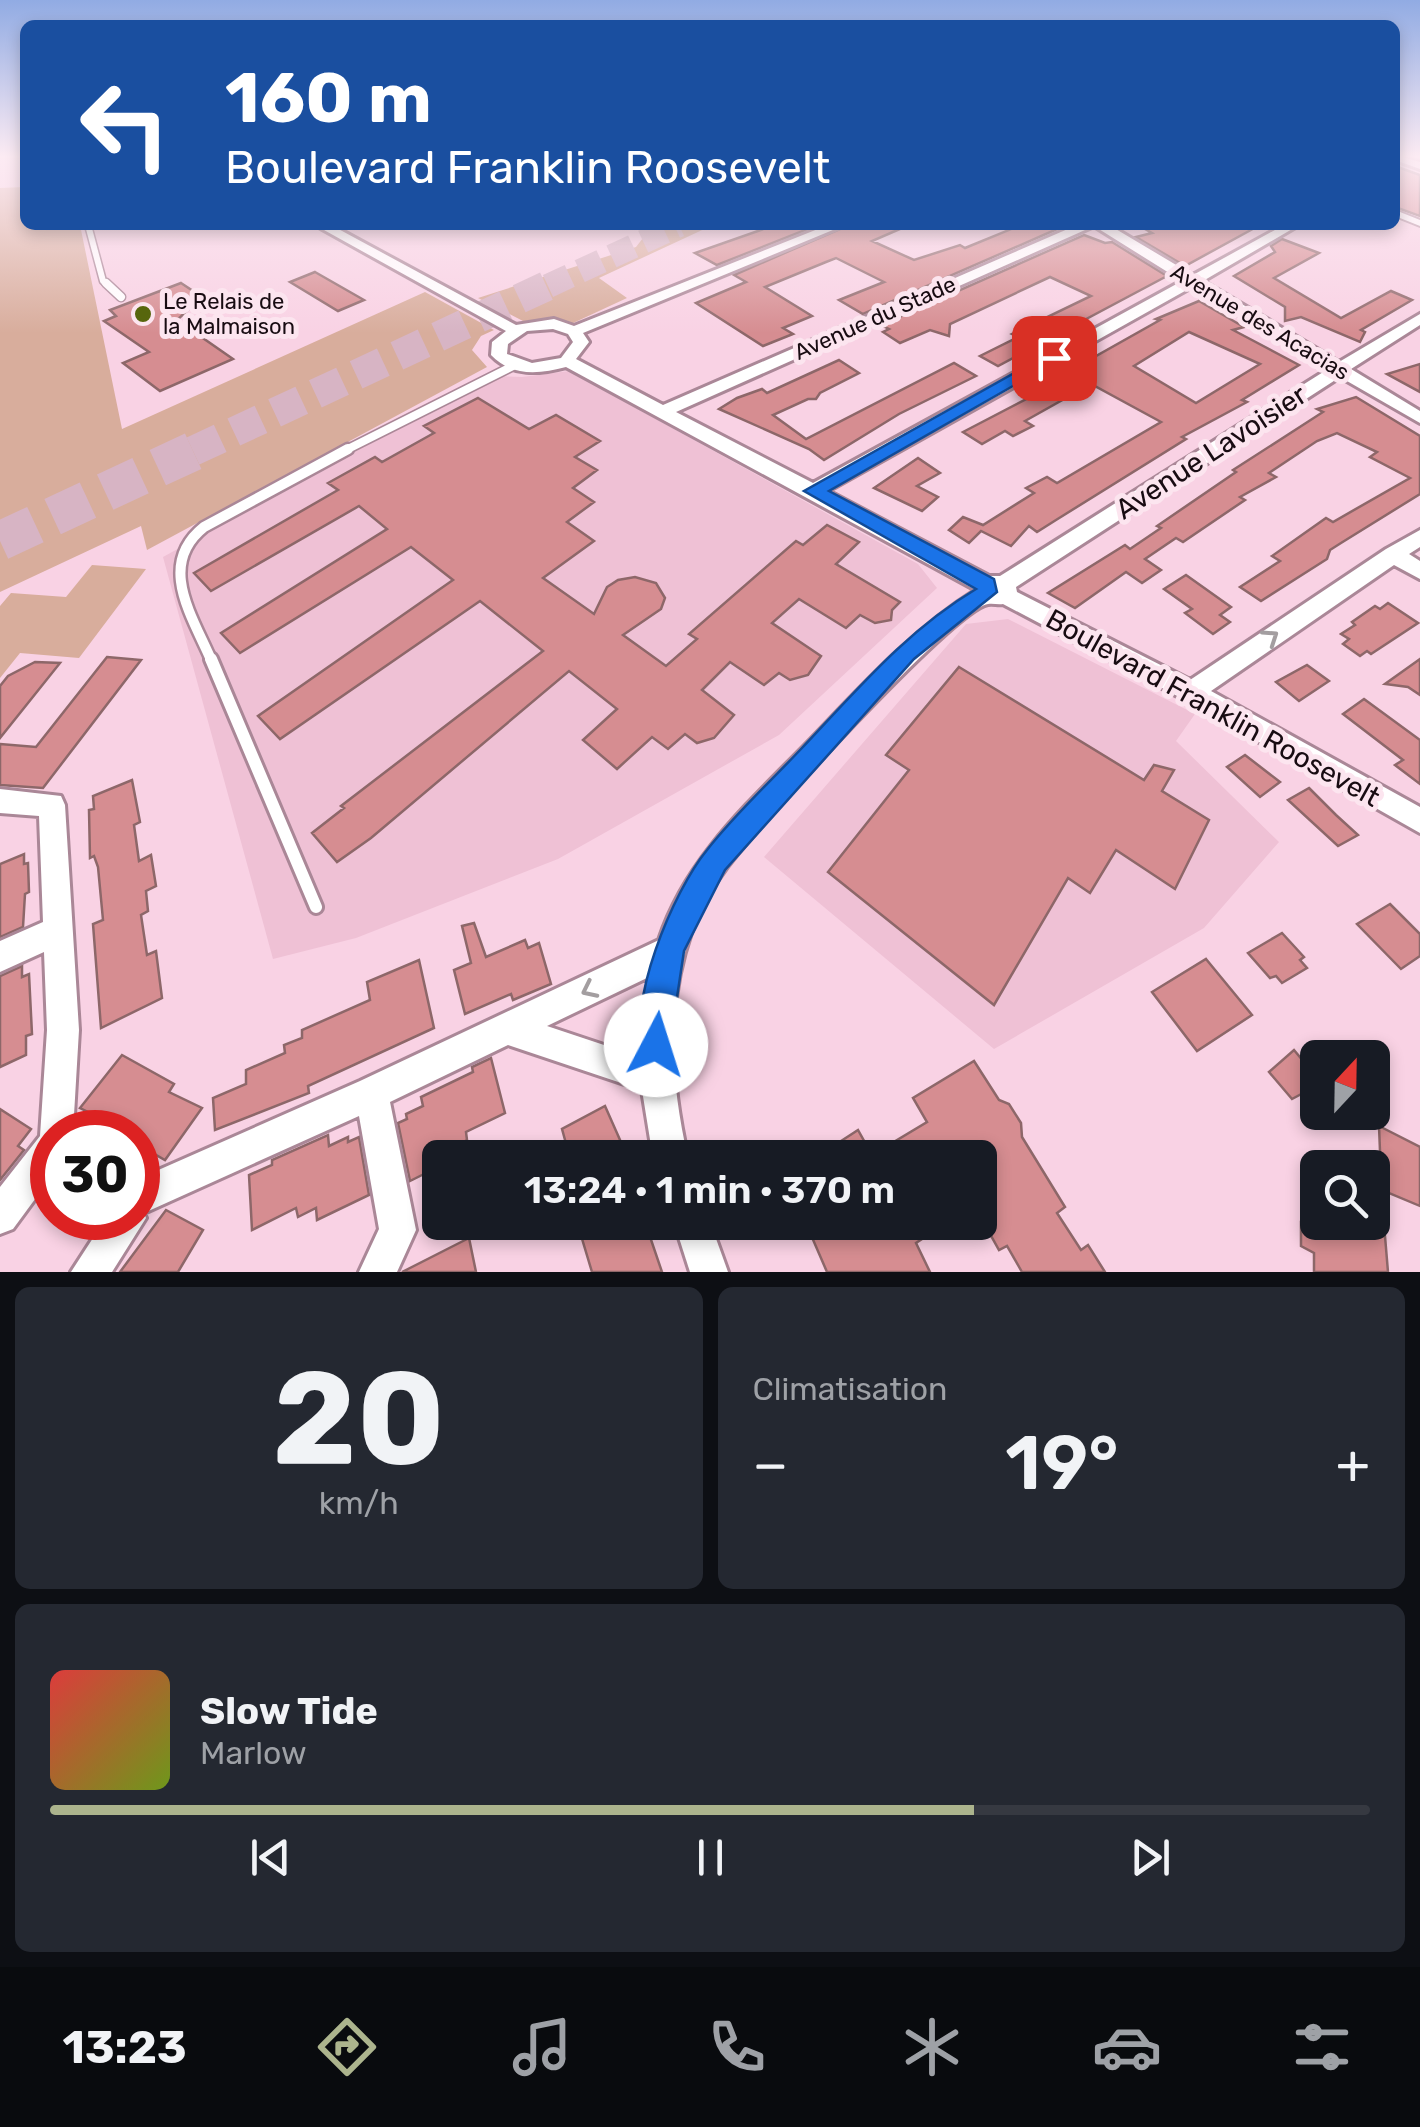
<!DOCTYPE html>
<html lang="fr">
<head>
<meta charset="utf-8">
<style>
  :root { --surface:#171b24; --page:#242831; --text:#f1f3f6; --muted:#9ea1a6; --line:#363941; --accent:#acb48d }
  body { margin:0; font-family:Rubik,sans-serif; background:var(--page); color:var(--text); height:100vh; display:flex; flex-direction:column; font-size:38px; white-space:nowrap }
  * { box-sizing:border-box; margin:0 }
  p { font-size:32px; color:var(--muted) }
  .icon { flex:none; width:55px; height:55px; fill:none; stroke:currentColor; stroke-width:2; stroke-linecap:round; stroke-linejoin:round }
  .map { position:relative; height:1272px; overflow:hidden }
  .panel { display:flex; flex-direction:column; gap:15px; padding:15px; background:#0d0f14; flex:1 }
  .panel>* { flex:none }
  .top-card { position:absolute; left:20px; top:20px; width:1380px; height:210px; border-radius:15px; box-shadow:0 5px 15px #0003; background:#1a4fa0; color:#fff; overflow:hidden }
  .needle { width:65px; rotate:22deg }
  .buttons { position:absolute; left:1300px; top:1040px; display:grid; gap:20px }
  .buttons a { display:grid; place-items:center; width:90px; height:90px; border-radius:15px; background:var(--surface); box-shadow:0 5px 15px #0003; font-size:50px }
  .speed { position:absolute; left:30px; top:1110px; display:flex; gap:20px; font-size:50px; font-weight:700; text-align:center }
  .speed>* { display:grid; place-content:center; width:130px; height:130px; border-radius:50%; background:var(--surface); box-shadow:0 5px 15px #0003; line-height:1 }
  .speed .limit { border:15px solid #d22; background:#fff; color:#111 }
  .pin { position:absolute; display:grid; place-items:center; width:85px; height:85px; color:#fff; margin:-42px; border-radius:20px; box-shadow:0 5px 15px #0006 }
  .me { position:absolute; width:110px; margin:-55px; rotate:5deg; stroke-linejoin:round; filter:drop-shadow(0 0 8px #0008) }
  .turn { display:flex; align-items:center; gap:35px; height:210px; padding:0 40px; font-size:45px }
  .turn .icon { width:130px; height:130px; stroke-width:2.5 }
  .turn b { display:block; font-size:70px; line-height:85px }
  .big { font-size:75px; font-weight:600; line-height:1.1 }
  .panel .widget { flex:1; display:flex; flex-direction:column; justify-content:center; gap:15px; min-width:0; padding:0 35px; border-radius:15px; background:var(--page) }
  .panel .dial { align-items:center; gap:0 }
  .dial b { font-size:130px; line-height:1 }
  .song { display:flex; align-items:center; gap:30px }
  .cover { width:120px; height:120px; border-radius:15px; background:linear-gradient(135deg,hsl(0 70% 55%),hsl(80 70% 35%)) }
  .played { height:10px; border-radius:5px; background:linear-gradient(90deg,var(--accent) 70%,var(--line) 70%) }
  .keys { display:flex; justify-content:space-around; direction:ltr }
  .heat { display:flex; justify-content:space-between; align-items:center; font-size:55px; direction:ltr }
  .panel .tiles { flex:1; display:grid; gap:15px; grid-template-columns:1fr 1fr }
  .widget:last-child { grid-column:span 2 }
  .trip { position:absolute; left:422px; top:1140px; width:575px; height:100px; border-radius:15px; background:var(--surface); box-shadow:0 5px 15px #0003; font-weight:600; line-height:100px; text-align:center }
  .menu { display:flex; height:160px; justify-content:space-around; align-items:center; background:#090b0e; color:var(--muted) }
  .menu .icon { width:70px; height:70px }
  .menu .selected { color:var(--accent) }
  .menu b { font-size:45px; color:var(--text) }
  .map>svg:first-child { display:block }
  .built { fill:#efc1d5 }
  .green { fill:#d8ad9c }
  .building { fill:#d68d91; stroke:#8d6769; stroke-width:2.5; fill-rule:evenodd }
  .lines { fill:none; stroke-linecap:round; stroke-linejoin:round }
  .motorway-tunnel-far2 { stroke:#d7b4c4; stroke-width:24; stroke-dasharray:24 11; stroke-linecap:butt }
  .motorway-tunnel-far1 { stroke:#d7b4c4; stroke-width:30; stroke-dasharray:30 15; stroke-linecap:butt }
  .motorway-tunnel { stroke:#d7b4c4; stroke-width:39; stroke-dasharray:39 19; stroke-linecap:butt }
  .service-far3-casing { stroke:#aa8797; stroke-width:9 }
  .service-far2-casing { stroke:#aa8797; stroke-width:11 }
  .service-far1-casing { stroke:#aa8797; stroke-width:15 }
  .service-casing { stroke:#aa8797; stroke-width:18 }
  .pedestrian-casing { stroke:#aa8797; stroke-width:4 }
  .minor-casing { stroke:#aa8797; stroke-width:6 }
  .service-far3 { stroke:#fff; stroke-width:6 }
  .service-far2 { stroke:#fff; stroke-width:8 }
  .service-far1 { stroke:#fff; stroke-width:10 }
  .service { stroke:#fff; stroke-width:12 }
  .pedestrian { fill:#fff; fill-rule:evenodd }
  .minor { fill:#fff; fill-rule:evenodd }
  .oneway { stroke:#a39ea0 }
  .route { fill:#1a73e8; stroke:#114b97; stroke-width:2.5 }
  .poi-dot { fill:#57660d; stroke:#fce5ef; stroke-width:4 }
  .labels { text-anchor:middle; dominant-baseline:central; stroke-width:10; stroke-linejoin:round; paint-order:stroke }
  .far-poi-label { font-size:22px; fill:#180c12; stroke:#fce5ef; text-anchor:start }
  .far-street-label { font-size:22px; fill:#180c12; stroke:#fce5ef }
  .street-label { font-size:28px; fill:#180c12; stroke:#fce5ef }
</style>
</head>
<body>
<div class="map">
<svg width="1420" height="1272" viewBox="0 0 1420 1272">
  <rect width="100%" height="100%" fill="#f9d2e4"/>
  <!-- built -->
  <g class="built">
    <polygon points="569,371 918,564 937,588 779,735 558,859 356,938 273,959 163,557 493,376 522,377"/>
    <polygon points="1008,619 1195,714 1176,741 1279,842 1204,928 994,1049 764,857 966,624"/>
  </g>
  <!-- green -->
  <g class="green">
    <polygon points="25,187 25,225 80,225 122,429 425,292 494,330 481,336 472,350 487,367 147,550 141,526 0,592 0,188"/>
    <polygon points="653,225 713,225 599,278 627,298 571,324 523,321 478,298 636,247"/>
    <polygon points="92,565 146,569 79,658 20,653 0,678 0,606 11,593 66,597"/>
  </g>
  <!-- building -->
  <g class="building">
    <polygon points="1395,166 1420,175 1420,216 1395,207"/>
    <polygon points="775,225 818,225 717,265 695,253"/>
    <polygon points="849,225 909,225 872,241 914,260 960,245 965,248 1021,225 1064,226 863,314 839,300 884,282 836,258 826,262 765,287 812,316 783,328 793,334 763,346 696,303 746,282 734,275"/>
    <polygon points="1138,225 1260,225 1185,266 1136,237 1152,233"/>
    <polygon points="1084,235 1105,243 1112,242 1167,276 998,366 980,356 1018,337 1012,334 1091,296 1050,277 950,324 949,336 930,330 900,343 883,332 889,329 881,325"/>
    <polygon points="1282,239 1319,253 1274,278 1341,318 1391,291 1412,300 1361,330 1365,332 1360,342 1301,317 1285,321 1285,307 1234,276 1275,252 1271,246"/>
    <polygon points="315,272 364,300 338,311 290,282"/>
    <polygon points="181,283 202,297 177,320 233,359 160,391 123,363 149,352 104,321 116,316 110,310"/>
    <path d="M1199 301 1244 327 1233 330 1299 365 1242 400 1247 402 1182 437 1186 439 1056 520 1037 532 1029 526 1011 546 981 531 969 543 949 530 963 517 983 525 1034 493 1026 488 1047 477 1057 483 1161 422 1091 384 1025 421 1033 426 1013 436 1005 431 982 444 963 432 1063 380 1059 377 1160 320 1156 319ZM1189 332 1260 364 1196 403 1134 366Z"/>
    <polygon points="839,360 859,373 820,393 816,399 808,399 773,415 806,439 954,363 976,376 899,414 824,460 809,449 719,409 737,398 762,389 767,393"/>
    <polygon points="1420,364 1420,392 1387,374"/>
    <polygon points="1356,397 1420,436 1420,494 1341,543 1330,550 1327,559 1261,601 1240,587 1280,561 1272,556 1326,518 1333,522 1410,478 1370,457 1377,452 1337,433 1317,441 1269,473 1276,477 1240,497 1245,500 1183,542 1176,538 1145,559 1161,570 1142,583 1126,572 1075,608 1048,593 1125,545 1130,549 1161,528 1157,526 1236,472 1233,470 1323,412 1317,409"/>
    <polygon points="478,398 529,429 556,415 600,441 575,457 597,470 573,488 594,502 567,522 594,541 543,578 594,614 607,587 618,580 635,577 656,583 665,598 661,609 623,635 666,666 697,639 689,634 796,541 803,545 827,525 859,542 836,564 900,602 892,610 891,620 875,623 860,615 846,628 799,599 772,623 821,656 808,675 790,680 779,673 764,685 730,662 702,690 734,715 714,738 697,743 685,734 668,749 652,737 617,769 583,740 617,709 569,671 371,838 337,862 312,833 344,808 341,806 543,651 480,601 280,739 258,716 453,580 411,547 240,653 221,633 387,529 359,506 211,591 194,573 338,490 328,483 375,457 382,462 434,433 424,426"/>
    <polygon points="918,458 940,473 917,486 938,497 922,511 874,488"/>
    <polygon points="1186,575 1231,607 1220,615 1230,622 1213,634 1185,613 1192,609 1164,589"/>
    <polygon points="1388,603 1418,623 1371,654 1367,651 1360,656 1343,644 1349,639 1341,634 1355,625 1352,622 1375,606 1380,609"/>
    <polygon points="107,657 141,660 43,788 0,785 0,744 36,747"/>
    <polygon points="1420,659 1420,695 1408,687 1385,684"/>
    <polygon points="35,662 60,663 0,738 0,686 8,676"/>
    <polygon points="1307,665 1329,681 1299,701 1276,682"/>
    <polygon points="959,667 1144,780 1154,765 1174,770 1162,791 1209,820 1175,889 1116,850 1090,893 1068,878 994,1005 828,872 909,770 886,755"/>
    <polygon points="1364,699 1420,740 1420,784 1395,765 1403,760 1343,714"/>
    <polygon points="1245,755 1280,782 1260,797 1227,767"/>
    <polygon points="132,780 140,822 134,825 139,861 151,855 156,886 146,891 148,911 141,915 147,955 156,951 162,998 101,1028 93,924 103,920 98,867 94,856 90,858 89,810 94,809 93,796"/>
    <polygon points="1309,788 1336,815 1358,835 1338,846 1288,800"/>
    <polygon points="24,854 24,864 28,863 29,892 25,894 23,927 0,937 0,864"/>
    <polygon points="1390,904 1420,934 1420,956 1401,969 1357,924"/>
    <polygon points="474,923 486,957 525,940 528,948 539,943 551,984 513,1000 511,994 465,1014 454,970 471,963 462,926"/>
    <polygon points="1282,933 1304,957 1300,960 1307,968 1282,983 1276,976 1270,978 1248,953"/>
    <polygon points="1206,959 1252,1015 1197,1051 1152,992"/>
    <polygon points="419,960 434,1028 308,1086 309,1093 215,1130 213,1098 246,1084 246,1070 285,1053 284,1045 302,1038 302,1030 370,1000 367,982"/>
    <polygon points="22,966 22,977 29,974 32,1034 26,1036 26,1055 0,1067 0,976"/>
    <polygon points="1294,1050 1318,1079 1318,1085 1292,1099 1269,1072"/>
    <polygon points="122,1055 174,1084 169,1092 202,1108 165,1160 149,1151 138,1168 138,1132 103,1132 86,1122 92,1114 80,1108"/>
    <polygon points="491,1058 505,1113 466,1132 467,1140 451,1148 452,1158 440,1158 440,1166 410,1181 398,1123 407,1119 406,1114 423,1106 421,1097 473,1072 472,1067"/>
    <polygon points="974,1061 999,1100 1009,1104 1021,1123 1022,1137 1065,1207 1057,1213 1081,1250 1088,1245 1105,1272 1022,1272 1007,1246 999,1250 980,1216 980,1158 815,1158 858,1130 872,1155 927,1122 913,1098"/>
    <polygon points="605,1106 628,1158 570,1158 562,1129"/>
    <polygon points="0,1109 31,1129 18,1146 24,1150 0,1180"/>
    <polygon points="1379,1126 1420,1147 1420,1206 1372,1186 1372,1179 1381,1176"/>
    <polygon points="328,1135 329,1146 348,1137 348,1142 359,1137 369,1195 317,1220 316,1208 298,1217 296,1208 252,1230 249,1175 272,1165 272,1160"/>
    <polygon points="166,1210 203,1230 178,1272 120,1272"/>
    <polygon points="577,1222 645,1222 662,1272 592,1272"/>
    <polygon points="816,1222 948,1222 916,1243 930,1272 827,1272 811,1235"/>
    <polygon points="1301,1222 1378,1222 1378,1233 1385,1236 1388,1272 1314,1272 1314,1253 1301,1246"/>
    <polygon points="469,1238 476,1272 402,1272"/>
  </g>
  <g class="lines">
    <!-- motorway-tunnel-far2 -->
    <polyline class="motorway-tunnel-far2" points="548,286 679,225"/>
    <!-- motorway-tunnel-far1 -->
    <polyline class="motorway-tunnel-far1" points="193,451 553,283"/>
    <!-- motorway-tunnel -->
    <polyline class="motorway-tunnel" points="0,541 198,449"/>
    <!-- service-far3 casing -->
    <g class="service-far3-casing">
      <polyline id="service-far3" points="88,225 103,281 109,286"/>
    </g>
    <!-- service-far2 casing -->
    <g class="service-far2-casing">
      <g id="service-far2">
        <polyline points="106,283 121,297"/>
        <polyline points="344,451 515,365"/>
      </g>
    </g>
    <!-- service-far1 casing -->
    <g class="service-far1-casing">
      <path id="service-far1" d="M212 662C193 617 156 565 204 527L348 449"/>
    </g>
    <!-- service casing -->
    <g class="service-casing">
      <polyline id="service" points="211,659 316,907"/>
    </g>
    <!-- pedestrian casing -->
    <g class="pedestrian-casing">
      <polygon id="pedestrian" points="1395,210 1420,220 1420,226 1395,216"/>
    </g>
    <!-- minor casing -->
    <g class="minor-casing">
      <g id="minor">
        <polygon points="1395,155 1420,162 1420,169 1395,160"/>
        <path d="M315 225H331L516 325 554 319 574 326 828 225H845L583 333 589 342 576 359 663 405 1077 225H1109L1193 275 1284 225H1299L1203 281 1339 362 1420 314V325L1351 369 1420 411V423L1340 377 1016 587 1017 592 1190 680 1386 549 1420 530V547L1409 554 1420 561V579L1394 565 1211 691 1420 807V833L1183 699 1003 604C998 605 993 603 988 604 953 610 757 827 727 867 712 887 699 910 691 933 665 1007 671 1083 688 1158H653L642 1090 508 1045 390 1102 416 1230 397 1272H359L379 1229 359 1116 144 1213 146 1218 112 1272H71L106 1218H138V1179L360 1081 659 940C686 857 751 801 811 739 863 685 912 630 976 590L566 367C539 374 512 377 491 355L492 342 506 331ZM1094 226 1182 281 813 483 676 412ZM1192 287 1328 369 1000 576H989L828 491ZM553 329 568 334 573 342 561 358 532 363 507 354 508 344 527 331ZM649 977 640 1057 547 1026Z"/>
        <polygon points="0,789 61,796 65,805 79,1030 73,1132 52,1132 52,1176 13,1229 0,1234 0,1187 40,1136 47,1030 44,952 0,972 0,941 43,922 39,816 0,813"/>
        <polygon points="674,1222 710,1222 728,1272 690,1272"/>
      </g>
    </g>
    <!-- service-far3 -->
    <use href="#service-far3" class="service-far3"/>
    <!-- service-far2 -->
    <use href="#service-far2" class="service-far2"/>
    <!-- service-far1 -->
    <use href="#service-far1" class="service-far1"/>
    <!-- service -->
    <use href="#service" class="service"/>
    <!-- pedestrian -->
    <use href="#pedestrian" class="pedestrian"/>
    <!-- minor -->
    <use href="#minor" class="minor"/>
  </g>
  <!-- one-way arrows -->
  <defs><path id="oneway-chevron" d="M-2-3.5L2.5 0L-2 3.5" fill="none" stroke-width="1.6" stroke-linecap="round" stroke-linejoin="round" transform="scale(2.5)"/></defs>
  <g class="oneway">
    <use href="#oneway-chevron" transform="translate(1271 637) rotate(-34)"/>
    <use href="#oneway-chevron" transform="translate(589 990) rotate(154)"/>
  </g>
  <!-- sky -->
  <linearGradient id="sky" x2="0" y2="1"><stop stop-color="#91abe3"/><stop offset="0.47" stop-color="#fcebf3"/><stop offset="1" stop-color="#fcebf3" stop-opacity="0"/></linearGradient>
  <rect width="1420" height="333" fill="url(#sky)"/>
  <!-- route -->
  <path class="route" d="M1048 354 1062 358 829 491 994 579 997 592 914 659 725 870 684 951 668 1057 656 1062 645 1057C624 1006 674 890 707 850 735 814 770 782 801 749 856 691 907 630 976 589L804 491Z"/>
  <!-- markers -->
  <circle class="poi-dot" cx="143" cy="314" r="10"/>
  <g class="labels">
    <!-- far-poi labels -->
    <g class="far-poi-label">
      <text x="163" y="301">Le Relais de<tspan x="163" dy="25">la Malmaison</tspan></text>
    </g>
    <!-- far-street labels -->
    <g class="far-street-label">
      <text transform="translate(875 318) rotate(-24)">Avenue du Stade</text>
      <text transform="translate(1260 322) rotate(31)">Avenue des Acacias</text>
    </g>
    <!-- street labels -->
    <g class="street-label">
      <text transform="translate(1211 452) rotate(-33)">Avenue Lavoisier</text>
      <text transform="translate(1213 708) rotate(29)">Boulevard Franklin Roosevelt</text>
    </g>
  </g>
</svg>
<div class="buttons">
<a><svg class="needle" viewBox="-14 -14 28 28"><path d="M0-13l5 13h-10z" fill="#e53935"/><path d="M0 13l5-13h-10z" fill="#9ea1a6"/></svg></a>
<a><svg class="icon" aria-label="search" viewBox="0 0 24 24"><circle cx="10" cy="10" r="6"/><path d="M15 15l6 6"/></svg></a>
</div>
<div class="speed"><div class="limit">30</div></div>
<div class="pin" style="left:1054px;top:358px;background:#d93025"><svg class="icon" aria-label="arrive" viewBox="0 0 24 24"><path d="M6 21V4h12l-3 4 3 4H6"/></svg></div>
<svg class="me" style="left:656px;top:1045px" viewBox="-20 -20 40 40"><circle r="19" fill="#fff"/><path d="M0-13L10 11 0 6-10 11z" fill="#1a73e8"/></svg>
<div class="trip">13:24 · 1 min · 370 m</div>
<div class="top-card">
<div class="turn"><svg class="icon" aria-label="left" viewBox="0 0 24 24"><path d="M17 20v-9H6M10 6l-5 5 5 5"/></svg><div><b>160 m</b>Boulevard Franklin Roosevelt</div></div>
</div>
</div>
<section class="panel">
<div class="tiles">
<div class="widget dial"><b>20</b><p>km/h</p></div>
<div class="widget"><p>Climatisation</p>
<div class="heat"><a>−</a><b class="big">19°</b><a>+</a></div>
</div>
<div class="widget">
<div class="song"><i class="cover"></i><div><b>Slow Tide</b><p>Marlow</p></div></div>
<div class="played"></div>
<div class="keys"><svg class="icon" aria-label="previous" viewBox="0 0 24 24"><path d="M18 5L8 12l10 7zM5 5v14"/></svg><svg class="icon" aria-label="pause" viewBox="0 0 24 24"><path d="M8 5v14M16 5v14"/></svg><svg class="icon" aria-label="next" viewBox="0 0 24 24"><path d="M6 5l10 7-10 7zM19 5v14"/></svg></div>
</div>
</div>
</section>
<nav class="menu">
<b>13:23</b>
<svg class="icon selected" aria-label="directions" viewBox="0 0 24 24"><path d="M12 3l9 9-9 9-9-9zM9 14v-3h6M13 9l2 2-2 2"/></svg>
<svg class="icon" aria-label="music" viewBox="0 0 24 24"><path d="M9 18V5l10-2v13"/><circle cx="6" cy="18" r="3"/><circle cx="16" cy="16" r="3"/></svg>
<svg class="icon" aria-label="phone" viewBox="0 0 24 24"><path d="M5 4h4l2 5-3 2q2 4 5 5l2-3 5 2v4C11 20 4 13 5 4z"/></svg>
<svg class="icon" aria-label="climate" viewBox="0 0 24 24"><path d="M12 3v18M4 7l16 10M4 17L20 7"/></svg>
<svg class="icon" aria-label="car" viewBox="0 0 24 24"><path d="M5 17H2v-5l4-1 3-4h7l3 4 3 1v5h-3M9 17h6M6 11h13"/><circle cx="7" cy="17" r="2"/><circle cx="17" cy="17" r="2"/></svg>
<svg class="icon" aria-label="filters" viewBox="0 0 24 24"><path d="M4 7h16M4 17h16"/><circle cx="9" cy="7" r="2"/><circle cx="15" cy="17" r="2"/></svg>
</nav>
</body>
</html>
